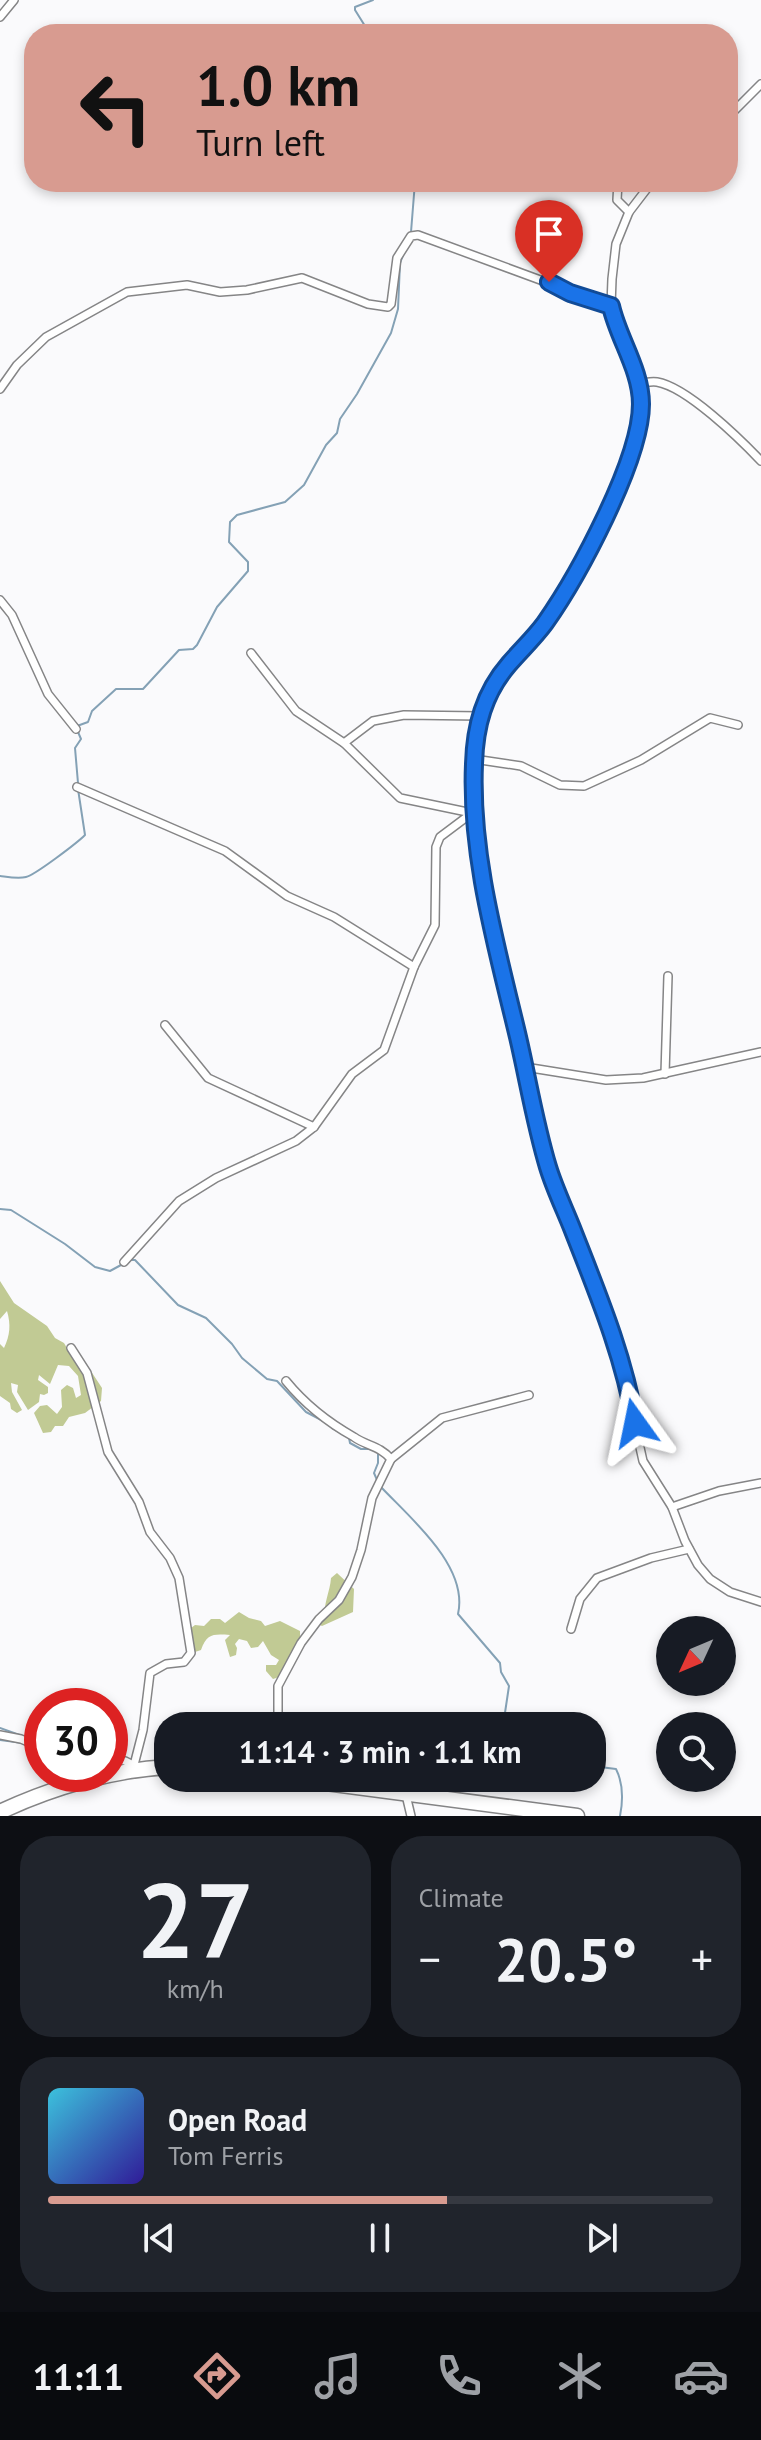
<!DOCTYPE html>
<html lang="en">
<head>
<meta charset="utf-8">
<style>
  :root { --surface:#171b24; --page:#20242c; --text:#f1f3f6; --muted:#9ea1a6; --line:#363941; --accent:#d89b90 }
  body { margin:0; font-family:"PT Sans",sans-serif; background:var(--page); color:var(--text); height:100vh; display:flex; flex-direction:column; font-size:30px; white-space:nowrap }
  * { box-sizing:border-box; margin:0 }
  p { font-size:26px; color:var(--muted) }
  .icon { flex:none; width:44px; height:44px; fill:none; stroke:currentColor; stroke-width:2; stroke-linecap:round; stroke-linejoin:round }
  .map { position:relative; height:1816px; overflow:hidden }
  .drawer { display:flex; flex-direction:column; gap:20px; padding:20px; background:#0d0f14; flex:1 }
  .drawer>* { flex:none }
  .top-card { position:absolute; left:24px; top:24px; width:714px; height:168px; border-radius:32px; box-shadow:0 4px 12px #0003; background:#d89b90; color:#111; overflow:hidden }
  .needle { width:52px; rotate:226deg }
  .controls { position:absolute; left:656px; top:1616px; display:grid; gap:16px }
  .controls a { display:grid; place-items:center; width:80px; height:80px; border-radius:50%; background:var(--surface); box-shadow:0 4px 12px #0003; font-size:40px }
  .speed { position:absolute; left:24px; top:1688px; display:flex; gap:16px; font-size:40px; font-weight:700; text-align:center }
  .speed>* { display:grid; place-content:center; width:104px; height:104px; border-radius:50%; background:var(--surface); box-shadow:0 4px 12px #0003; line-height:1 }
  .speed .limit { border:12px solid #d22; background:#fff; color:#111 }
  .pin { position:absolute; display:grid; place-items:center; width:68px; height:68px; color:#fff; margin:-82px -34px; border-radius:50% 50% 50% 0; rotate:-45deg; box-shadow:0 0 8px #0007 }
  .pin .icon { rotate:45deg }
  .me { position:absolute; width:88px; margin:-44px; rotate:348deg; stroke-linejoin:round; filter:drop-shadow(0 0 6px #0008) }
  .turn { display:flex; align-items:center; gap:28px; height:168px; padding:0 40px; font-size:36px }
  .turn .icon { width:104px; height:104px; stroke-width:2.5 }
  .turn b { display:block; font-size:56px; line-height:68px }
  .big { font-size:60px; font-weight:700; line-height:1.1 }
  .drawer .tile { flex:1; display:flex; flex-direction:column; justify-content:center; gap:12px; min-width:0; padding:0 28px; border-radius:32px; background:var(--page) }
  .drawer .dial { align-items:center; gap:0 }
  .dial b { font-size:104px; line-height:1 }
  .song { display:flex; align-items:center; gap:24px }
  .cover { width:96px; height:96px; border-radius:12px; background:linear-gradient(135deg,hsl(190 70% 55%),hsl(250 70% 35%)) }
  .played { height:8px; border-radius:4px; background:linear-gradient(90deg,var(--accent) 60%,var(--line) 60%) }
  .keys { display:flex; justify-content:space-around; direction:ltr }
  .heat { display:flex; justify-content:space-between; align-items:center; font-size:44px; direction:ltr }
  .drawer .tiles { flex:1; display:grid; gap:20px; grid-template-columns:1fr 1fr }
  .tile:last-child { grid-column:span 2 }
  .trip { position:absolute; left:154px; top:1712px; width:452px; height:80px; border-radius:32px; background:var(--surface); box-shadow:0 4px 12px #0003; font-weight:700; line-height:80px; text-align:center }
  .dock { display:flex; height:128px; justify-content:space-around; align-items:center; background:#090b0e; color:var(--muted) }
  .dock .icon { width:56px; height:56px }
  .dock .on { color:var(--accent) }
  .dock b { font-size:36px; color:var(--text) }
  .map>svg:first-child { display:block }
  .forest { fill:#c1ca94 }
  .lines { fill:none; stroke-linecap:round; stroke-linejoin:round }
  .stream { stroke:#84a1b5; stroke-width:2 }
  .street-casing { stroke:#858586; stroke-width:10 }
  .highway-casing { stroke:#858586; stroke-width:17 }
  .street { stroke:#fff; stroke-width:7 }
  .highway { stroke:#fff; stroke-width:14 }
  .route-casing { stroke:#114b97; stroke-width:20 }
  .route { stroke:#1a73e8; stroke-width:14 }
</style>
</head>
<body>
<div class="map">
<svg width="761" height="1816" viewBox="0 0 761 1816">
  <rect width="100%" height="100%" fill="#fafafc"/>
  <!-- forest -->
  <g class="forest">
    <path d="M0 1281 14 1303 47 1326 55 1338 64 1343 71 1355 81 1356 102 1388 101 1401 85 1413 69 1417 63 1426H55L51 1432 43 1433 34 1413 40 1406 47 1405 57 1414 62 1407 61 1390 67 1385 73 1388 76 1398 81 1395 78 1376 69 1366 58 1365 50 1384 39 1375 38 1380 48 1387V1393L44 1395 40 1394 39 1402 28 1410 17 1392 18 1385 11 1383 12 1392 22 1410 17 1413 11 1409 10 1403 0 1396V1344L4 1348C10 1335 11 1325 7 1311L0 1319Z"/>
    <path d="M337 1573 354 1589 353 1612 322 1626 320 1625 325 1617C323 1604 330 1592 331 1578Z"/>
    <path d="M239 1612 249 1618 261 1621 265 1626 280 1621 300 1631C301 1650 292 1674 273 1679L266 1671V1665H276L279 1660 271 1655 263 1641 258 1647 251 1648 247 1641 239 1639 235 1644 237 1648 236 1655 230 1657 225 1640 230 1635C214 1634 207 1633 201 1650L195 1652 191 1645V1628L195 1625 204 1626 211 1619H220L225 1623Z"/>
  </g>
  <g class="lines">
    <!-- stream -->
    <g class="stream">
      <polyline points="370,34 355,10 355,7 373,0"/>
      <polyline points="411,232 415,182"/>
      <polyline points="77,726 88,722 92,711 116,689 143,689 179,650 193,649 197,645 217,607 248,571 248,562 229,542 230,522 237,515 285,502 304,485 326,445 337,433 340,419 357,394 391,333 398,309 400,263 404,253"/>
      <polyline points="78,783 75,748 81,739 78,732"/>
      <path d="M0 876C8 877 18 879 26 877 35 875 77 843 85 835L78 789"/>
      <polyline points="0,1209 11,1210 65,1244 95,1267 110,1271 121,1265"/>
      <polyline points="130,1260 135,1260 178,1305 206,1318 232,1344 242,1358 267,1379 277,1381 306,1412 327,1423"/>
      <polyline points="332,1428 343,1434"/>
      <polyline points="349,1438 350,1443 361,1449 373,1449"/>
      <polyline points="377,1480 374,1473 378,1463 378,1453"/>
      <path d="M380 1486C410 1518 469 1566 458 1614L500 1663 501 1672 509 1686 503 1726"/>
      <polyline points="0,1728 42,1743"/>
      <polyline points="0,1740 23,1743"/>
      <path d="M592 1766 616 1769C623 1783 623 1801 620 1816"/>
    </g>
    <!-- street casing -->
    <g class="street-casing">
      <g id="street">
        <polyline points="0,17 14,0"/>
        <polyline points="610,29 611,34"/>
        <polyline points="728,117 761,84"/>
        <polyline points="618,182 617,200 629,212"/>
        <polyline points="652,182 629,212 616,244 612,279 611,306 616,329 629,357 641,402 633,449 567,592 540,630 491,687 480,716 474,759 472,813 502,966 548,1168 620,1358 643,1461 672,1507 685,1541 698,1565 710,1579 730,1592 761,1602"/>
        <path d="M638 383C644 383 651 381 657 382 687 387 740 439 761 461"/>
        <polyline points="0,389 17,365 46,337 127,292 187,285 220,292 247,290 302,278 368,304 388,307 391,304 397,258 411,236 418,235 611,306"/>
        <polyline points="0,600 12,615 48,694 76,729"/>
        <polyline points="344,743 373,721 404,715 480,716"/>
        <polyline points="474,759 521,766 560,785 584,786 641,760 710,718 738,725"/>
        <polyline points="77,787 225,851 287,896 334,917 414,967"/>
        <polyline points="165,1025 208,1078 314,1127"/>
        <polyline points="525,1067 606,1080 643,1078 761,1052"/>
        <polyline points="665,1074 668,976"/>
        <polyline points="124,1262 179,1201 216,1178 296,1141 314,1127 352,1074 384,1050 414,967 435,925 436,847 440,837 472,813 400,798 344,743 296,711 251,653"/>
        <polyline points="71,1348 87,1373 108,1452 139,1502 150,1532 170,1558 179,1578 191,1653 184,1662 166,1664 150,1673 143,1730 134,1765"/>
        <polyline points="391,1459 442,1418 529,1395"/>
        <polyline points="672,1507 719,1491 761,1483"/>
        <polyline points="571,1629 580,1599 597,1578 651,1558 689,1549"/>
        <path d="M278 1726V1686L301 1643 319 1619 339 1600 352 1577 361 1550 372 1498 391 1459C380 1446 367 1446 354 1437 329 1423 304 1403 286 1381"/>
        <polyline points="0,1735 21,1739 42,1748"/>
        <polyline points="110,1759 125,1761 137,1767"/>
        <polyline points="406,1795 411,1816"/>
      </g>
    </g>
    <!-- highway casing -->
    <g class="highway-casing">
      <g id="highway">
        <polyline points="288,1778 577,1816"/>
        <path d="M0 1812C51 1788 111 1770 168 1767"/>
      </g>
    </g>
    <!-- street -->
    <use href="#street" class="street"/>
    <!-- highway -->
    <use href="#highway" class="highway"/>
  </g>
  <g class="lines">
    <!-- route casing -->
    <g class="route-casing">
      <path id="route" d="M549 282 570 293 611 306C618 338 641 370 641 404 641 460 578 576 545 623 534 638 521 650 509 664 484 693 475 726 474 764 470 856 497 948 518 1037 528 1080 535 1124 548 1167 554 1187 564 1208 572 1228 597 1292 624 1356 635 1423"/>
    </g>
    <!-- route -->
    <use href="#route" class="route"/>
  </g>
</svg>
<div class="controls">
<a><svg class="needle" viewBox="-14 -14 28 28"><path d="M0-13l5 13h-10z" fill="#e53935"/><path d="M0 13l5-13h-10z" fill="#9ea1a6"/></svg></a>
<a><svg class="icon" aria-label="search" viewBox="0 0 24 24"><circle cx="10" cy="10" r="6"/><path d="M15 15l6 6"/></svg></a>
</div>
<div class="speed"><div class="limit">30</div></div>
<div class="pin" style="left:549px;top:282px;background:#d93025"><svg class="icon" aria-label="arrive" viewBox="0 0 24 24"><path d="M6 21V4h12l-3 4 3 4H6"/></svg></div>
<svg class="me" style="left:635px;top:1423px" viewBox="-20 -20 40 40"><path d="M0-17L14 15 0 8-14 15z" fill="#1a73e8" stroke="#fff" stroke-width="4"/></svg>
<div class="trip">11:14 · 3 min · 1.1 km</div>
<div class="top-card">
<div class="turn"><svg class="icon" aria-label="left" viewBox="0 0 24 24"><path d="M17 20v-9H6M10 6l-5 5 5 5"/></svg><div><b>1.0 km</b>Turn left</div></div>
</div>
</div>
<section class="drawer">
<div class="tiles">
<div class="tile dial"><b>27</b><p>km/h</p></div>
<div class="tile"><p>Climate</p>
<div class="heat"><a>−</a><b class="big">20.5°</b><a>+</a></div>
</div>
<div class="tile">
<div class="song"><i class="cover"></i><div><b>Open Road</b><p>Tom Ferris</p></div></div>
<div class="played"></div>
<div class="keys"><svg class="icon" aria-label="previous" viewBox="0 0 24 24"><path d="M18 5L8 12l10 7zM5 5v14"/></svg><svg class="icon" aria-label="pause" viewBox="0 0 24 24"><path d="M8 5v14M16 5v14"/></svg><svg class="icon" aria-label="next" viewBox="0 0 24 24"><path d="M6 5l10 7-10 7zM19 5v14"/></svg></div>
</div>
</div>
</section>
<nav class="dock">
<b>11:11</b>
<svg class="icon on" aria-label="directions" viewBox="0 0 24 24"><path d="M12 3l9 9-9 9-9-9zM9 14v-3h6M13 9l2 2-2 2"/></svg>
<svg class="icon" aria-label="music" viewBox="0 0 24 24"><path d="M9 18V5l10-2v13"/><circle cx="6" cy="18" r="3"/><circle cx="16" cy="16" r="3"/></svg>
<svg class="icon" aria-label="phone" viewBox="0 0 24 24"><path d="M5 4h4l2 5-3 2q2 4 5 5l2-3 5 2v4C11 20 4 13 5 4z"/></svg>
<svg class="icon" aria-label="climate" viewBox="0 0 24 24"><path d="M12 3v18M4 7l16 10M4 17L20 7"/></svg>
<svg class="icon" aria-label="car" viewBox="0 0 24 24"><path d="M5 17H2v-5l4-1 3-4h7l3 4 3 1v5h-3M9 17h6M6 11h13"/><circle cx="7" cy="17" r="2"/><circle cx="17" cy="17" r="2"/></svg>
</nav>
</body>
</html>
